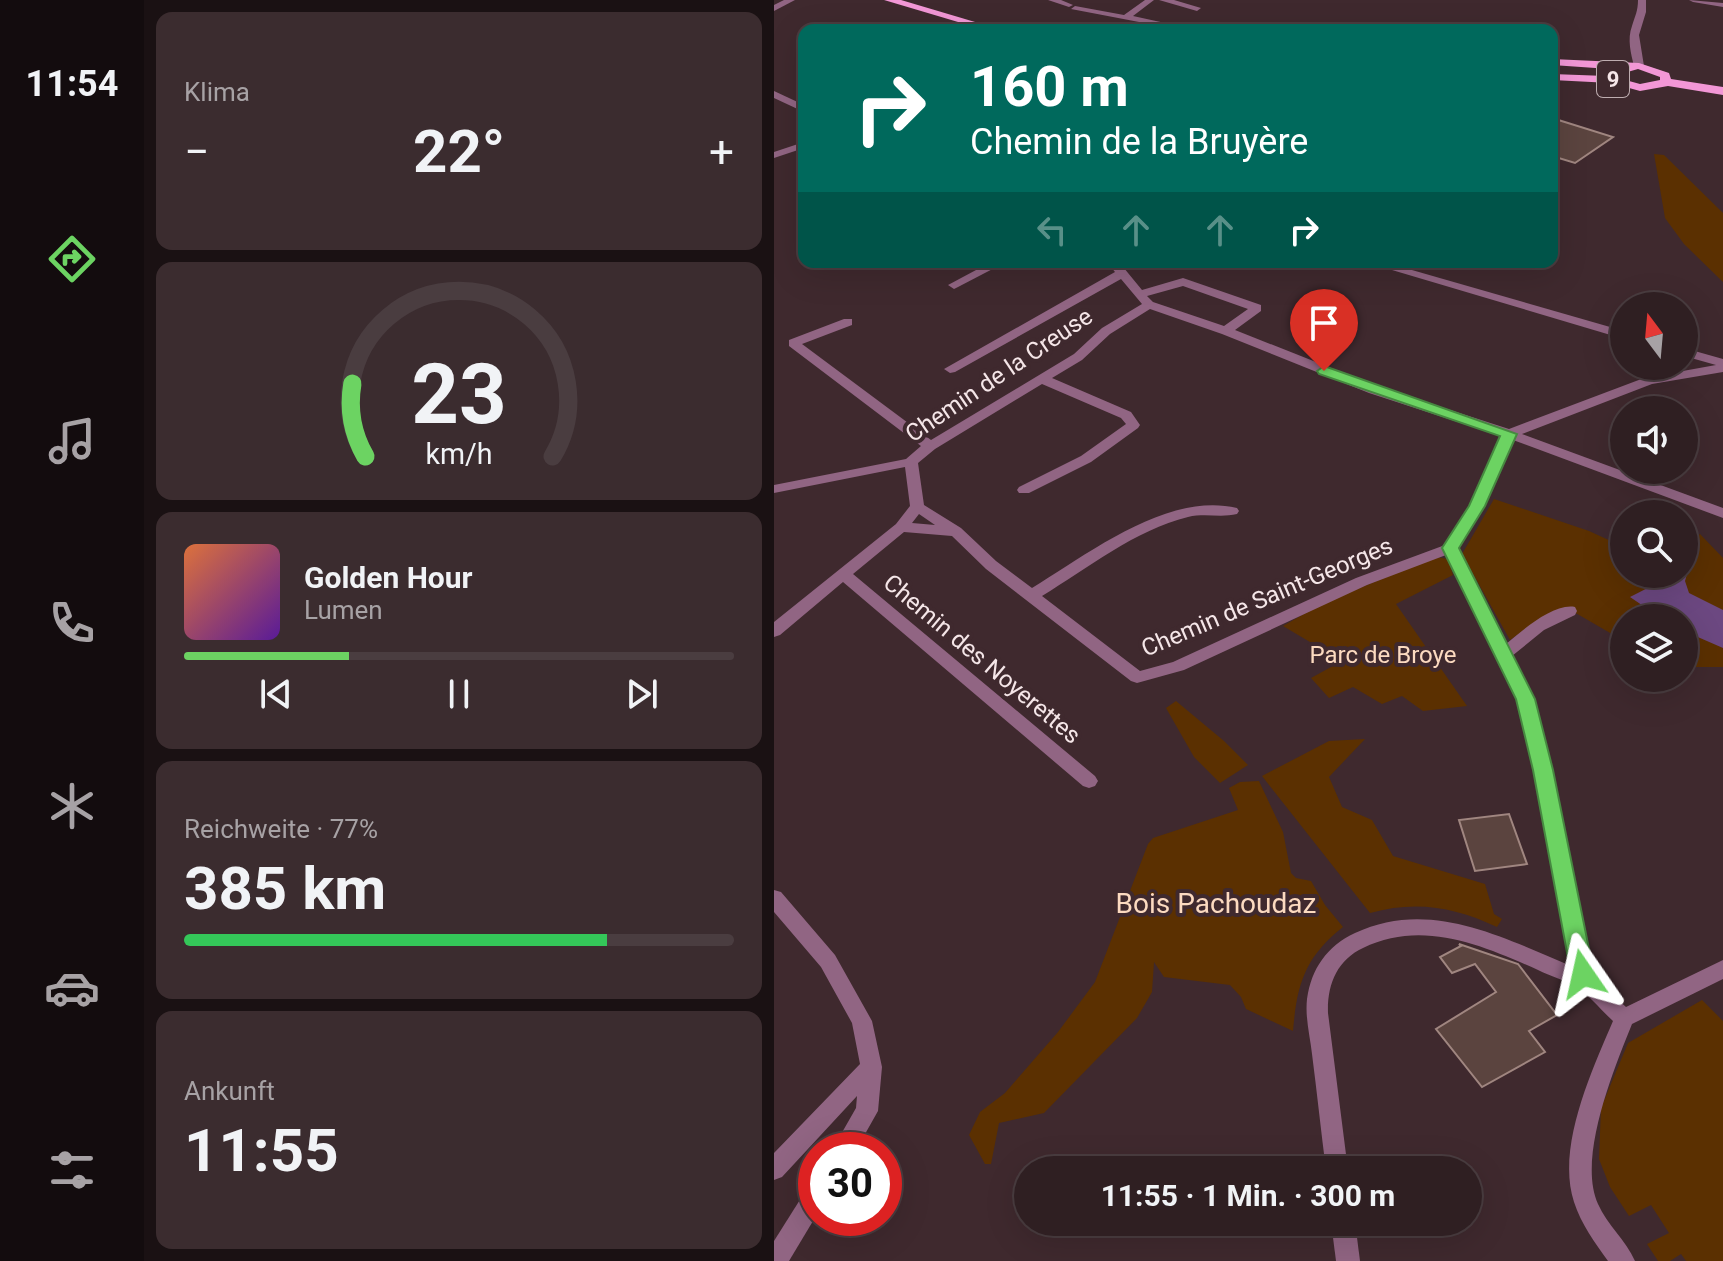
<!DOCTYPE html>
<html lang="de">
<head>
<meta charset="utf-8">
<style>
  :root { --surface:#2f1f22; --page:#3b2c2f; --text:#f1f3f6; --muted:#a7a2a5; --line:#4a3d40; --accent:#6cd362 }
  body { margin:0; font-family:Roboto,sans-serif; background:var(--page); color:var(--text); height:100vh; display:flex; flex-direction:column; font-size:30px; white-space:nowrap }
  * { box-sizing:border-box; margin:0 }
  p { font-size:26px; color:var(--muted) }
  .icon { flex:none; width:44px; height:44px; fill:none; stroke:currentColor; stroke-width:2; stroke-linecap:round; stroke-linejoin:round }
  .map { position:relative; flex:1; overflow:hidden }
  .panel { display:flex; flex-direction:column; gap:12px; padding:12px; background:#1a1113; width:630px }
  .panel>* { flex:none }
  .hud { position:absolute; left:24px; top:24px; width:760px; height:244px; border-radius:16px; box-shadow:0 8px 32px #0002,0 0 0 2px var(--line); background:#00695c; color:#fff; overflow:hidden }
  .needle { width:52px; rotate:344deg }
  .fabs { position:absolute; left:836px; top:292px; display:grid; gap:16px }
  .fabs a { display:grid; place-items:center; width:88px; height:88px; border-radius:50%; background:var(--surface); box-shadow:0 8px 32px #0002,0 0 0 2px var(--line); font-size:40px }
  .speed { position:absolute; left:24px; top:1132px; display:flex; gap:16px; font-size:40px; font-weight:700; text-align:center }
  .speed>* { display:grid; place-content:center; width:104px; height:104px; border-radius:50%; background:var(--surface); box-shadow:0 8px 32px #0002,0 0 0 2px var(--line); line-height:1 }
  .speed .limit { border:12px solid #d22; background:#fff; color:#111 }
  .pin { position:absolute; display:grid; place-items:center; width:68px; height:68px; color:#fff; margin:-82px -34px; border-radius:50% 50% 50% 0; rotate:-45deg; box-shadow:0 0 8px #0007 }
  .pin .icon { rotate:45deg }
  .me { position:absolute; width:88px; margin:-44px; rotate:349deg; stroke-linejoin:round; filter:drop-shadow(0 0 6px #0008) }
  .turn { display:flex; align-items:center; gap:28px; height:168px; padding:0 40px; font-size:36px }
  .turn .icon { width:104px; height:104px; stroke-width:2.5 }
  .turn b { display:block; font-size:56px; line-height:68px }
  .lanes { display:flex; align-items:center; height:76px; padding:0 40px; background:#0003; justify-content:center; gap:40px; direction:ltr }
  .lanes .off { opacity:.35 }
  .big { font-size:60px; font-weight:700; line-height:1.1 }
  .panel .tile { flex:1; display:flex; flex-direction:column; justify-content:center; gap:12px; min-width:0; padding:0 28px; border-radius:16px; background:var(--page) }
  .panel .dial { align-items:center; gap:0 }
  .dial svg { height:208px; overflow:visible; fill:none; stroke:var(--line); stroke-width:7; stroke-linecap:round; text-anchor:middle }
  .dial text { fill:var(--text); stroke:none }
  .song { display:flex; align-items:center; gap:24px }
  .cover { width:96px; height:96px; border-radius:12px; background:linear-gradient(135deg,hsl(20 70% 55%),hsl(270 70% 35%)) }
  .played { height:8px; border-radius:4px; background:linear-gradient(90deg,var(--accent) 30%,var(--line) 30%) }
  .keys { display:flex; justify-content:space-around; direction:ltr }
  .heat { display:flex; justify-content:space-between; align-items:center; font-size:44px; direction:ltr }
  .charge { height:12px; border-radius:6px; background:linear-gradient(90deg,#34c759 77%,var(--line) 0) }
  .trip { position:absolute; left:240px; top:1156px; width:468px; height:80px; border-radius:40px; background:var(--surface); box-shadow:0 8px 32px #0002,0 0 0 2px var(--line); font-weight:700; line-height:80px; text-align:center }
  main { display:flex; flex:1; min-height:0 }
  .dock { display:flex; flex-direction:column; width:144px; justify-content:space-around; align-items:center; background:#130c0e; color:var(--muted) }
  .dock .icon { width:56px; height:56px }
  .dock .current { color:var(--accent) }
  .dock b { font-size:36px; color:var(--text) }
  .map>svg:first-child { display:block }
  .green { fill:#5b3001 }
  .water { fill:#6c4881 }
  .building { fill:#5b443f; stroke:#a08680; stroke-width:2 }
  .lines { fill:none; stroke-linecap:round; stroke-linejoin:round }
  .street { fill:#916583; fill-rule:evenodd }
  .primary { fill:#f297d6; fill-rule:evenodd }
  .route { fill:#6cd362; stroke:#468940; stroke-width:2 }
  .labels { text-anchor:middle; dominant-baseline:central; stroke-width:8; stroke-linejoin:round; paint-order:stroke }
  .shield { fill:#3f292e; stroke:#beadb0; stroke-width:2 }
  .shield-label { font-size:22px; font-weight:bold; fill:#f5e6e8 }
  .street-label { font-size:24px; fill:#f5e6e8; stroke:#3f292e }
  .park-label { font-size:24px; fill:#fcdac0; stroke:#3f292e }
  .near-park-label { font-size:28px; fill:#fcdac0; stroke:#3f292e }
</style>
</head>
<body>
<main>
<nav class="dock">
<b>11:54</b>
<svg class="icon current" aria-label="directions" viewBox="0 0 24 24"><path d="M12 3l9 9-9 9-9-9zM9 14v-3h6M13 9l2 2-2 2"/></svg>
<svg class="icon" aria-label="music" viewBox="0 0 24 24"><path d="M9 18V5l10-2v13"/><circle cx="6" cy="18" r="3"/><circle cx="16" cy="16" r="3"/></svg>
<svg class="icon" aria-label="phone" viewBox="0 0 24 24"><path d="M5 4h4l2 5-3 2q2 4 5 5l2-3 5 2v4C11 20 4 13 5 4z"/></svg>
<svg class="icon" aria-label="climate" viewBox="0 0 24 24"><path d="M12 3v18M4 7l16 10M4 17L20 7"/></svg>
<svg class="icon" aria-label="car" viewBox="0 0 24 24"><path d="M5 17H2v-5l4-1 3-4h7l3 4 3 1v5h-3M9 17h6M6 11h13"/><circle cx="7" cy="17" r="2"/><circle cx="17" cy="17" r="2"/></svg>
<svg class="icon" aria-label="filters" viewBox="0 0 24 24"><path d="M4 7h16M4 17h16"/><circle cx="9" cy="7" r="2"/><circle cx="15" cy="17" r="2"/></svg>
</nav>
<section class="panel">
<div class="tile"><p>Klima</p>
<div class="heat"><a>−</a><b class="big">22°</b><a>+</a></div>
</div>
<div class="tile dial"><svg viewBox="0 0 100 80">
<path d="M14 69A42 42 0 1 1 86 69"/>
<path d="M14 69A42 42 0 0 1 9 41" stroke="#6cd362"/>
<text x="50" y="56" font-size="32" font-weight="700">23</text>
<text x="50" y="72" font-size="11">km/h</text>
</svg></div>
<div class="tile">
<div class="song"><i class="cover"></i><div><b>Golden Hour</b><p>Lumen</p></div></div>
<div class="played"></div>
<div class="keys"><svg class="icon" aria-label="previous" viewBox="0 0 24 24"><path d="M18 5L8 12l10 7zM5 5v14"/></svg><svg class="icon" aria-label="pause" viewBox="0 0 24 24"><path d="M8 5v14M16 5v14"/></svg><svg class="icon" aria-label="next" viewBox="0 0 24 24"><path d="M6 5l10 7-10 7zM19 5v14"/></svg></div>
</div>
<div class="tile"><p>Reichweite · 77%</p><b class="big">385 km</b><div class="charge"></div></div>
<div class="tile"><p>Ankunft</p><b class="big">11:55</b></div>
</section>
<div class="map">
<svg width="949" height="1261" viewBox="0 0 949 1261">
  <rect width="100%" height="100%" fill="#3f292e"/>
  <!-- green -->
  <g class="green">
    <polygon points="880,154 890,155 949,213 949,282 910,244 891,218"/>
    <polygon points="720,499 815,531 850,547 850,574 910,574 910,547 926,534 949,558 949,667 910,667 910,618 850,618 850,641 793,608 762,622 736,640 688,554"/>
    <polygon points="662,557 674,559 679,575 622,604 693,706 649,711 628,696 608,704 579,687 555,698 537,678 568,661 509,626 551,602"/>
    <polygon points="402,701 450,741 474,765 446,783 420,757 392,708"/>
    <path d="M591 739 555 777 568 807 598 820 619 856 711 884 720 914 728 919 723 927C681 907 642 900 596 913L488 776 555 741Z"/>
    <path d="M485 781 509 832 517 873 522 878 537 881 551 905 569 927C531 957 523 984 519 1031L472 1009 467 997 456 985 390 977 380 962 378 992 363 1018 270 1113 225 1123 217 1164H211L195 1135 206 1112 231 1093 284 1032 321 982 374 844 379 838 464 810 455 788 466 782Z"/>
    <polygon points="928,1000 949,1021 949,1261 912,1261 907,1254 896,1261 884,1261 873,1244 895,1233 877,1205 855,1216 836,1187 825,1159 827,1108 854,1043"/>
  </g>
  <!-- water -->
  <polygon class="water" points="915,567 911,581 915,593 949,610 949,648 910,631 910,618 887,618 856,597 901,574 910,574 910,570"/>
  <!-- building -->
  <g class="building">
    <polygon points="778,118 839,137 801,163 778,156"/>
    <polygon points="735,814 753,864 701,871 685,820"/>
    <polygon points="685,944 744,964 783,1015 755,1031 771,1052 708,1087 662,1029 722,992 701,964 678,973 666,957 687,946"/>
  </g>
  <g class="lines">
    <!-- street -->
    <g class="street">
      <polygon points="10,0 21,0 0,11 0,5"/>
      <polygon points="274,0 287,0 299,5 295,7"/>
      <polygon points="371,0 380,0 359,16 414,28 407,30 297,9 301,6 350,15"/>
      <polygon points="385,0 400,0 427,8 423,11"/>
      <path d="M864 0H872V12L865 35 870 66 865 69 860 66C857 54 853 39 858 26 861 16 864 11 864 0Z"/>
      <polygon points="915,0 949,3 949,7 919,2"/>
      <polygon points="0,91 30,105 30,112 0,98"/>
      <polygon points="30,142 30,148 0,158 0,152"/>
      <polygon points="217,262 232,262 184,287 180,289 174,285"/>
      <path d="M333 262H345L368 290 409 278 487 305V311L461 330 605 387 735 429 870 378 942 365 910 356V348L949 359V372L878 384 748 434 949 508V518L739 440 710 506 683 548 732 644C748 631 779 603 801 607L803 611 801 615 770 630 738 656 760 699 778 770 819 977 852 1007 949 960V979L858 1024C840 1069 803 1158 824 1204 833 1225 852 1240 861 1261H834C821 1243 807 1224 800 1202 782 1148 818 1070 839 1021 827 1010 816 996 803 987 791 980 776 976 764 970 708 945 648 919 589 948 563 960 553 985 554 1013L574 1170H552C547 1131 543 1093 538 1054 536 1036 531 1018 533 999 537 969 553 946 581 933 655 898 728 937 797 966L760 770 744 699 672 555 593 585 410 670 363 683 357 681 212 569 178 536 130 532 79 574 321 776 324 781 321 786 315 788 309 786 69 582 6 635 0 637V622L122 524 136 506 131 467 0 493V485L132 459 147 446 15 346V340L70 319H78V325L28 344 157 440 300 354 328 328 368 304 347 279 181 372 176 373 170 369 341 272ZM409 286 474 309 450 326 379 302 373 296ZM376 309 448 334 595 393 727 436 696 506 671 545 582 578 399 662 366 671 268 596C314 568 361 530 414 517 431 513 447 518 463 514L465 511 463 508C394 491 314 554 258 588L222 561 187 528 150 505 144 463 161 449 268 384 347 418 352 424 307 456 245 487 243 490 245 493H255L317 462 364 428 366 425 357 412 278 378 308 360 336 334ZM145 514 161 525 138 523Z"/>
      <polygon points="591,262 610,262 850,331 850,339"/>
      <polygon points="0,890 7,892 61,955 98,1021 108,1067 104,1111 82,1150 58,1150 82,1108 83,1096 8,1177 0,1180 0,1153 86,1064 78,1023 47,967 0,912"/>
      <polygon points="42,1184 42,1216 15,1261 0,1261 0,1241 34,1187"/>
      <polygon points="557,1222 581,1222 586,1261 562,1261"/>
    </g>
    <!-- primary -->
    <g class="primary">
      <polygon points="110,0 127,0 228,30 211,30"/>
      <path d="M778 59 865 63 895 73 897 79 949 87V95L894 86 866 91 837 83 778 80V74L832 76 836 69 778 65ZM864 69 886 77V80L866 84 844 78 843 75Z"/>
    </g>
  </g>
  <!-- route -->
  <polygon class="route" points="550,366 743,434 711,506 685,548 761,699 779,770 820,974 817,981 809,984 800,981 797,974 759,770 742,699 668,548 695,506 726,436 545,374 543,371"/>
  <g class="labels">
    <!-- shield labels -->
    <rect class="shield" x="823" y="61" width="32" height="36" rx="6"/>
    <g class="shield-label">
      <text x="839" y="79">9</text>
    </g>
    <!-- street labels -->
    <g class="street-label">
      <text transform="translate(225 375) rotate(-34)">Chemin de la Creuse</text>
      <text transform="translate(493 597) rotate(-23)">Chemin de Saint-Georges</text>
      <text transform="translate(208 659) rotate(40)">Chemin des Noyerettes</text>
    </g>
    <!-- park labels -->
    <g class="park-label">
      <text x="609" y="655">Parc de Broye</text>
    </g>
    <!-- near-park labels -->
    <g class="near-park-label">
      <text x="442" y="903">Bois Pachoudaz</text>
    </g>
  </g>
</svg>
<div class="fabs">
<a><svg class="needle" viewBox="-14 -14 28 28"><path d="M0-13l5 13h-10z" fill="#e53935"/><path d="M0 13l5-13h-10z" fill="#a7a2a5"/></svg></a>
<a><svg class="icon" aria-label="sound" viewBox="0 0 24 24"><path d="M4 9h4l5-4v14l-5-4H4zM17 9q2 3 0 6"/></svg></a>
<a><svg class="icon" aria-label="search" viewBox="0 0 24 24"><circle cx="10" cy="10" r="6"/><path d="M15 15l6 6"/></svg></a>
<a><svg class="icon" aria-label="layers" viewBox="0 0 24 24"><path d="M12 4l9 5-9 5-9-5zM3 14l9 5 9-5"/></svg></a>
</div>
<div class="speed"><div class="limit">30</div></div>
<div class="pin" style="left:550px;top:371px;background:#d93025"><svg class="icon" aria-label="arrive" viewBox="0 0 24 24"><path d="M6 21V4h12l-3 4 3 4H6"/></svg></div>
<svg class="me" style="left:809px;top:974px" viewBox="-20 -20 40 40"><path d="M0-17L14 15 0 8-14 15z" fill="#6cd362" stroke="#fff" stroke-width="4"/></svg>
<div class="trip">11:55 · 1 Min. · 300 m</div>
<div class="hud">
<div class="turn"><svg class="icon" aria-label="right" viewBox="0 0 24 24"><path d="M7 20v-9h11M14 6l5 5-5 5"/></svg><div><b>160 m</b>Chemin de la Bruyère</div></div>
<div class="lanes"><svg class="icon off" aria-label="left" viewBox="0 0 24 24"><path d="M17 20v-9H6M10 6l-5 5 5 5"/></svg><svg class="icon off" aria-label="ahead" viewBox="0 0 24 24"><path d="M12 20V5M6 11l6-6 6 6"/></svg><svg class="icon off" aria-label="ahead" viewBox="0 0 24 24"><path d="M12 20V5M6 11l6-6 6 6"/></svg><svg class="icon" aria-label="right" viewBox="0 0 24 24"><path d="M7 20v-9h11M14 6l5 5-5 5"/></svg></div>
</div>
</div>
</main>
</body>
</html>
